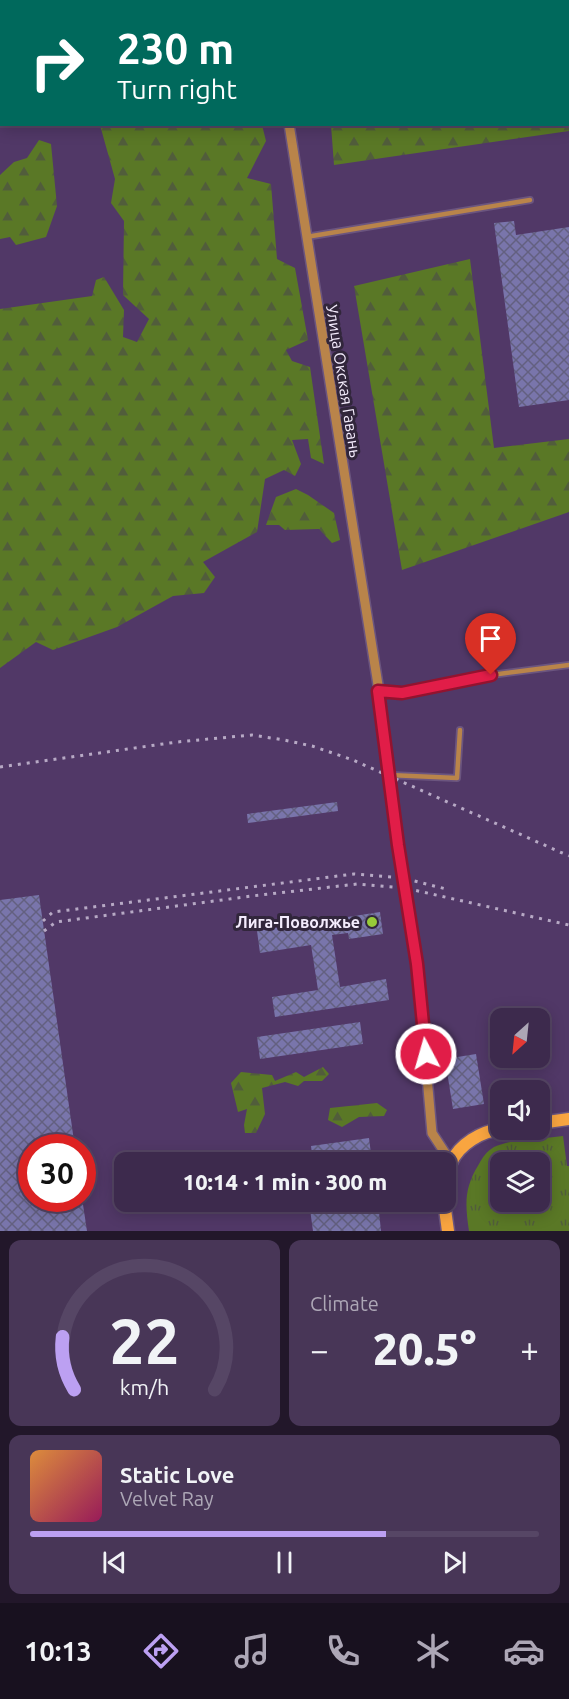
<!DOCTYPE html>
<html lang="en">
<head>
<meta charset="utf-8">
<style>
  :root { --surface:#3d2a4d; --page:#483657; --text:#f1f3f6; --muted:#ada7b6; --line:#564665; --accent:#bca0f2 }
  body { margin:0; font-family:Ubuntu,sans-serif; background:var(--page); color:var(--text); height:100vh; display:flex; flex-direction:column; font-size:22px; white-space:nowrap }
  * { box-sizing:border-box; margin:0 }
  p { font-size:20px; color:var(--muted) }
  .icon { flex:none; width:33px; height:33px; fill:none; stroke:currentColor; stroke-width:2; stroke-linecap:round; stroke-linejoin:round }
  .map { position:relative; height:1231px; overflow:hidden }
  .details { display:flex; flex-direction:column; gap:9px; padding:9px; background:#22172a; flex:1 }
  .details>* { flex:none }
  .hud { position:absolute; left:0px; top:0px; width:570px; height:126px; box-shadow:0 3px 15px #0003,0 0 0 2px var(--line); background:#00695c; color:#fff; overflow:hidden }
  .needle { width:39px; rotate:207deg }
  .tools { position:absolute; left:490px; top:1008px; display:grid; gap:12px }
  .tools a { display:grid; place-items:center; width:60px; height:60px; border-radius:12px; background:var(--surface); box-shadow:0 3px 15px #0003,0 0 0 2px var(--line); font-size:30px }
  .speed { position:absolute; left:18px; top:1134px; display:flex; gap:12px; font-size:30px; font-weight:700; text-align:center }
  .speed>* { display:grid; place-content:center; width:78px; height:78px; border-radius:50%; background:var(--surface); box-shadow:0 3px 15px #0003,0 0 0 2px var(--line); line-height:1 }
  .speed .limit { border:9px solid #d22; background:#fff; color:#111 }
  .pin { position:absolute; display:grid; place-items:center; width:51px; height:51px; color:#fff; margin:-62px -26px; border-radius:50% 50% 50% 0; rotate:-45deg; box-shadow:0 0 6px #0007 }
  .pin .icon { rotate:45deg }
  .me { position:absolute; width:66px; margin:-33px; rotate:354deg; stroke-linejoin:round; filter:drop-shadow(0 0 4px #0008) }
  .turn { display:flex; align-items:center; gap:21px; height:126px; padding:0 18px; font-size:27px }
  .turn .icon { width:78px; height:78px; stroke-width:2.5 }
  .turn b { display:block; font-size:42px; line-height:51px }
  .big { font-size:45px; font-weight:800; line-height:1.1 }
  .details .widget { flex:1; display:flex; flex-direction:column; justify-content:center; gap:9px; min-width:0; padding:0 21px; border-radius:12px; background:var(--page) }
  .details .dial { align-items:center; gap:0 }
  .dial svg { height:156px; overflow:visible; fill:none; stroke:var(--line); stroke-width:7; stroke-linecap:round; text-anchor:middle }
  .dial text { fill:var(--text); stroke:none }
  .song { display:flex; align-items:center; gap:18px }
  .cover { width:72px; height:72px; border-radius:9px; background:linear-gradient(135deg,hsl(30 70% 55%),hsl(330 70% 35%)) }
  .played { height:6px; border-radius:3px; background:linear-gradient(90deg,var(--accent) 70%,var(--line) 70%) }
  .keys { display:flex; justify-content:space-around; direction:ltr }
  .heat { display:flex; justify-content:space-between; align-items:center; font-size:33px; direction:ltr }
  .details .tiles { flex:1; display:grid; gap:9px; grid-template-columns:1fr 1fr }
  .widget:last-child { grid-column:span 2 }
  .trip { position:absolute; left:114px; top:1152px; width:342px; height:60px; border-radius:12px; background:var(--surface); box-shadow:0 3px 15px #0003,0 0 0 2px var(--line); font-weight:800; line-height:60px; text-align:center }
  .tabs { display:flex; height:96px; justify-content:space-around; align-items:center; background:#18111f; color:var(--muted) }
  .tabs .icon { width:42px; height:42px }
  .tabs .current { color:var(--accent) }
  .tabs b { font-size:27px; color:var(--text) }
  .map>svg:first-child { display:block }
  .grass { fill:url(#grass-tufts); fill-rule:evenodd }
  .forest { fill:url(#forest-firs) }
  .building { fill:url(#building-cross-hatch) }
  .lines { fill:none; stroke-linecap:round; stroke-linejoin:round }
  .lane-casing { stroke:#6b557f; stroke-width:8 }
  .street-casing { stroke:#6b557f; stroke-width:12 }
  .secondary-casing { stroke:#6b557f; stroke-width:15 }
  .lane { stroke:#b9844a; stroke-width:4.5 }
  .street { stroke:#b9844a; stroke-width:9 }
  .secondary { stroke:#f9a540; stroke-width:12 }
  .rail { stroke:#b7a9c5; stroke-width:3; stroke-dasharray:3 6; stroke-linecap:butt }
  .route-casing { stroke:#92132f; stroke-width:15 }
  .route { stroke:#e11d48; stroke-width:10 }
  .poi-dot { fill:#97cb38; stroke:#31263b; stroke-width:2 }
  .labels { text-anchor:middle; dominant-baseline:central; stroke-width:6; stroke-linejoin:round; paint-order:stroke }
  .street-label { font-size:16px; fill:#f4ecfd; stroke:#31263b }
  .poi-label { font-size:16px; font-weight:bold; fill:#f4ecfd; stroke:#31263b; text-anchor:end }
</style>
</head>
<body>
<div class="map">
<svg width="569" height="1231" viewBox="0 0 569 1231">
  <defs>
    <pattern id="grass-tufts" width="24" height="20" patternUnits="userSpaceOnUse" patternTransform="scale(1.5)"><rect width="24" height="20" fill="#5a7826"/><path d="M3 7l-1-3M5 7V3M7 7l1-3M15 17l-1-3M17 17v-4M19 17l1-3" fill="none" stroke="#515d3b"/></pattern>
    <pattern id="forest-firs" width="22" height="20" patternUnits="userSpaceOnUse" patternTransform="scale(1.5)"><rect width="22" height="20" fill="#5a7826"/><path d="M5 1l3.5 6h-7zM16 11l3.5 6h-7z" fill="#515d3b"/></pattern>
    <pattern id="building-cross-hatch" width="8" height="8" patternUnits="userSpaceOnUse" patternTransform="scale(1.5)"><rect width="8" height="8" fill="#7975ab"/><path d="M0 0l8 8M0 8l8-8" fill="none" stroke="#636080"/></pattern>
  </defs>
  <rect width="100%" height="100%" fill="#513867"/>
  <!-- grass -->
  <path class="grass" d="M563 1136 567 1166H569V1231H469C465 1204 464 1188 479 1164 482 1158 487 1151 494 1147 514 1138 542 1139 563 1136ZM501 1162H540V1202H501Z"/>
  <!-- forest -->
  <g class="forest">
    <polygon points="339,0 569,0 569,131 334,165 331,125 568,124 568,2 338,1"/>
    <polygon points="100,125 262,125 266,141 247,178 271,184 277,259 295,268 308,340 286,350 292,361 310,367 324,464 311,458 308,439 292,440 301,464 295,476 284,470 265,479 257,532 203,562 215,577 204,593 173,596 117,627 53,650 36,642 0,668 0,309 92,296 96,280 104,277 124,310 123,337 137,342 149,319 123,295 124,221 111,203 115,179"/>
    <polygon points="39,140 51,144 57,206 46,237 16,245 10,237 0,239 0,175 14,162 27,158"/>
    <polygon points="470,259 494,448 569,439 569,512 402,570 354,286"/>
    <polygon points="296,489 308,495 334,513 340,540 332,543 319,529 285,530 279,525 266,525 276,497"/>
    <polygon points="323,1067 329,1074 322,1081 304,1081 298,1086 285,1082 262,1088 265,1114 256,1133 245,1133 244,1125 247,1109 238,1112 231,1083 241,1072 272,1075 275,1081 296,1072 304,1077"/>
    <polygon points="377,1103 387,1110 384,1116 359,1117 342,1127 328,1120 330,1108"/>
  </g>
  <!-- building -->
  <g class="building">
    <polygon points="514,221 516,235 569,227 569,400 519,407 494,223"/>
    <polygon points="337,802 338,811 248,823 247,814"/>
    <polygon points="39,895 75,1148 32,1148 32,1198 82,1198 87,1231 0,1231 0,900"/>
    <polygon points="380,912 383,934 349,939 348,933 332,935 340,987 386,979 389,1000 275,1017 272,997 318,990 311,945 260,953 257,931"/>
    <polygon points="360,1022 363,1044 260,1059 257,1037"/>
    <polygon points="476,1054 484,1104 453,1109 445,1059"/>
    <polygon points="369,1138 372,1162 313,1162 311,1146"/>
    <polygon points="309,1202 378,1202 381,1231 313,1231"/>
  </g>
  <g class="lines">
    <!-- lane casing -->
    <g class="lane-casing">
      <g id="lane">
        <polyline points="306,237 530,200"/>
        <polyline points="379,691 402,693 491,675 569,665"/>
        <polyline points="389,775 457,778 460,730"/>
      </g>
    </g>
    <!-- street casing -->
    <g class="street-casing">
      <g id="street">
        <polyline points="272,0 272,2"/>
        <polyline points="289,124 379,691 398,845 417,964 432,1133 451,1162"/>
      </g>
    </g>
    <!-- secondary casing -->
    <g class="secondary-casing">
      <g id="secondary">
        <polyline points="540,1123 569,1119"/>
        <path d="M446 1187C447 1179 448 1170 451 1163 459 1144 482 1131 501 1129"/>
        <polyline points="444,1202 448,1231"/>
      </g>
    </g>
    <!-- lane -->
    <use href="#lane" class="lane"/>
    <!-- street -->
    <use href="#street" class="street"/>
    <!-- secondary -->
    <use href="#secondary" class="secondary"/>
    <!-- rail -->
    <g class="rail">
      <polyline points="0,767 177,742 252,735 284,740 312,746 353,760 569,856"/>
      <polyline points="43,921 53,912 354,874 403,878 446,889"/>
      <polyline points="44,931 56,922 252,896 357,884 405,888 569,925"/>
    </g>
  </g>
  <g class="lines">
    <!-- route casing -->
    <g class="route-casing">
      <polyline id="route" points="426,1054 417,964 398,845 378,691 402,693 491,675"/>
    </g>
    <!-- route -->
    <use href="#route" class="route"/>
  </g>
  <!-- markers -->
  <circle class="poi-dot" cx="372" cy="922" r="6"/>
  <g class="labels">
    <!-- street labels -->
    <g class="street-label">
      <text transform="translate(344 381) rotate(81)">Улица Окская Гавань</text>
    </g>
    <!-- poi labels -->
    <g class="poi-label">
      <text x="360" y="922">Лига-Поволжье</text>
    </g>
  </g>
</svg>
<div class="tools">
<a><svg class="needle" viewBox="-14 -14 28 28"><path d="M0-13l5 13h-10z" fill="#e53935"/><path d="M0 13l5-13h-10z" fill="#ada7b6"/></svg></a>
<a><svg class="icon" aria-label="sound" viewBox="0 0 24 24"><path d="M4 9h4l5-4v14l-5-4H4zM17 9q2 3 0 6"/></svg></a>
<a><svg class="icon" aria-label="layers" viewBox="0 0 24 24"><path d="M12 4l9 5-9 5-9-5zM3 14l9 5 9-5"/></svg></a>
</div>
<div class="speed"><div class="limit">30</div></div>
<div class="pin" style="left:491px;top:675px;background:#d93025"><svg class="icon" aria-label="arrive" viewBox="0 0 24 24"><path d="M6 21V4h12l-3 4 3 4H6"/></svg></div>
<svg class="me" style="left:426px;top:1054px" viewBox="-20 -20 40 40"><circle r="17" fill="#e11d48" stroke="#fff" stroke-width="3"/><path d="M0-11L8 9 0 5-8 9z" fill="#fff"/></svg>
<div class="trip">10:14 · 1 min · 300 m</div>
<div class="hud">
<div class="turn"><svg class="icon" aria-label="right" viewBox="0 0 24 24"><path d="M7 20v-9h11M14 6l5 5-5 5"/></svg><div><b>230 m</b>Turn right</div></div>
</div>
</div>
<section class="details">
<div class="tiles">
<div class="widget dial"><svg viewBox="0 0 100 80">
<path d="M14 69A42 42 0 1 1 86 69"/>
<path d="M14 69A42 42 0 0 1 8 42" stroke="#bca0f2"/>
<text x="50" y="56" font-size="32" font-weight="700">22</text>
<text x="50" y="72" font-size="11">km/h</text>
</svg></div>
<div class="widget"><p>Climate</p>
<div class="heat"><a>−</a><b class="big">20.5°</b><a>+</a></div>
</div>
<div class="widget">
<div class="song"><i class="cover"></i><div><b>Static Love</b><p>Velvet Ray</p></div></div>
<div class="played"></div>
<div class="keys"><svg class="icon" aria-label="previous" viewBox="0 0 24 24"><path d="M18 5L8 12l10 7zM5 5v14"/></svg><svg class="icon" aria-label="pause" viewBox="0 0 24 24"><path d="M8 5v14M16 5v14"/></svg><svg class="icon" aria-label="next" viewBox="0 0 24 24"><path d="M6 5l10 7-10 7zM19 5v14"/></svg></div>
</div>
</div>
</section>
<nav class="tabs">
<b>10:13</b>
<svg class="icon current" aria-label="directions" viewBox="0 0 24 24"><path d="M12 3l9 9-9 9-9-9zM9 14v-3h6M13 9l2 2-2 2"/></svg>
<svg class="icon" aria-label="music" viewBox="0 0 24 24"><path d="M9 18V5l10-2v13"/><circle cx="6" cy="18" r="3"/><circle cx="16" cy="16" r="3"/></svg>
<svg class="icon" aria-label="phone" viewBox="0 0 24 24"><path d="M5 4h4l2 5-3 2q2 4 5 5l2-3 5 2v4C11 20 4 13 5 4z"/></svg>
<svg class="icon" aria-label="climate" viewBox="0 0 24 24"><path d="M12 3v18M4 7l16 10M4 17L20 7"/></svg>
<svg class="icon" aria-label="car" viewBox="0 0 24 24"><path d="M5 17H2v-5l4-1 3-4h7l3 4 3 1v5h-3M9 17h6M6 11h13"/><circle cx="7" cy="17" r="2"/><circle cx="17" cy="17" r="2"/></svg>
</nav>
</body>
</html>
